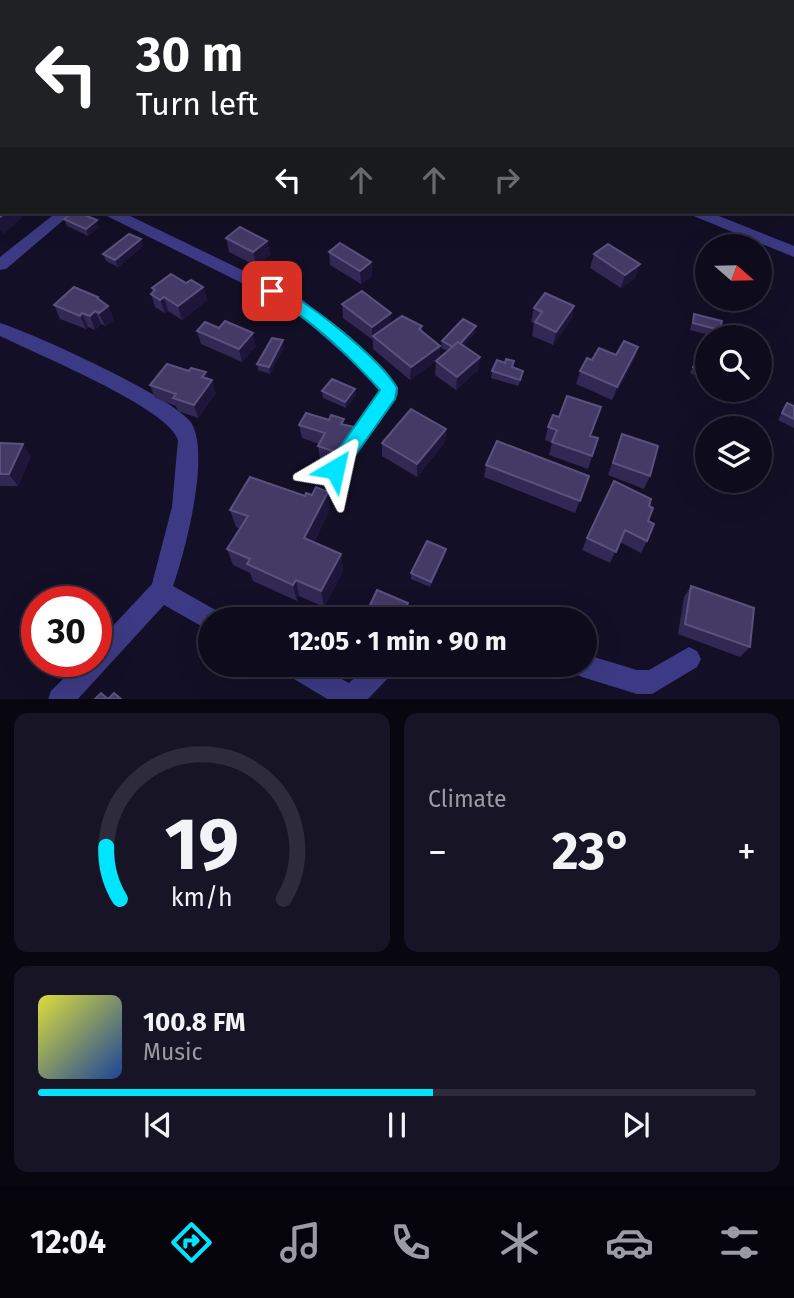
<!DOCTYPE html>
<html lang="en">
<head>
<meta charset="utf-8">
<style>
  :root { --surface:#0e0b1c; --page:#171425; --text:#f1f3f6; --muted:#9b9ba3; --line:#2e2b3b; --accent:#00e5ff }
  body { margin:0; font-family:"Fira Sans",sans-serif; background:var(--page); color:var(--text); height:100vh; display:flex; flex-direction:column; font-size:26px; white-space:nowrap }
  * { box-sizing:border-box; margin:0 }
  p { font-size:23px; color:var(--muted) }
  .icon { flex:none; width:38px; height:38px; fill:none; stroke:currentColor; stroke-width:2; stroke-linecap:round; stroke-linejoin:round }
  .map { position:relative; height:699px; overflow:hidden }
  .panel { display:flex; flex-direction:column; gap:14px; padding:14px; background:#08060f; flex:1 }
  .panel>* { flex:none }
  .hud { position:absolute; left:0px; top:0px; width:794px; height:214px; box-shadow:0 7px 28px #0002,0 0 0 2px var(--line); background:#202124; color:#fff; overflow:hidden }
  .needle { width:46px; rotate:110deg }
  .fabs { position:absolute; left:695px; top:234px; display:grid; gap:14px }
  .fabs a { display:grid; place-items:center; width:77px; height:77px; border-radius:50%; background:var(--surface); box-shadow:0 7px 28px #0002,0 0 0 2px var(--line); font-size:35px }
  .speed { position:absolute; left:21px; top:586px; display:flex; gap:14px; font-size:35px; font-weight:700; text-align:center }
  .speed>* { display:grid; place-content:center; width:91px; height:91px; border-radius:50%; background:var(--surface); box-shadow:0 7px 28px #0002,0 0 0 2px var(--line); line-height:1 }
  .speed .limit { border:10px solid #d22; background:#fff; color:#111 }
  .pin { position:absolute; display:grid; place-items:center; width:60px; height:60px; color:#fff; margin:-30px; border-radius:14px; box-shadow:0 4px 10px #0006 }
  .me { position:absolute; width:77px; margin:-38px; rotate:36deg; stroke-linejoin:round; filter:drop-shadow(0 0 5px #0008) }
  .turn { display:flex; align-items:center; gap:24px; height:147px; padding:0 21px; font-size:32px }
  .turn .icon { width:91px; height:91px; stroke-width:2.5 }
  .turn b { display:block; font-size:49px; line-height:60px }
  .lanes { display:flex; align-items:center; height:66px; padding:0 21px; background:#0003; justify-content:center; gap:35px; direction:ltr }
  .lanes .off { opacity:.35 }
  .big { font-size:52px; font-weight:700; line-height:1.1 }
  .panel .tile { flex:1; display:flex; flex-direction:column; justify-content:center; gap:10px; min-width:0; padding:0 24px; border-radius:14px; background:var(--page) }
  .panel .dial { align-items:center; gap:0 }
  .dial svg { height:182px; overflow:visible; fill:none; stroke:var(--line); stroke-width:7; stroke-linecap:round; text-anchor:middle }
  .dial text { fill:var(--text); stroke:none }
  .song { display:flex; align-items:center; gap:21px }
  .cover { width:84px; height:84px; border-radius:10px; background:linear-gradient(135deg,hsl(60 70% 55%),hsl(220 70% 35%)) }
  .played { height:7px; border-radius:4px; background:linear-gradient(90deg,var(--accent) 55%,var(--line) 55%) }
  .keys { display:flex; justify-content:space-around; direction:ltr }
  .heat { display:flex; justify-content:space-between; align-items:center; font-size:38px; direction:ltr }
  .panel .tiles { flex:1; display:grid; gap:14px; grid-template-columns:1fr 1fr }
  .tile:last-child { grid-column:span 2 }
  .trip { position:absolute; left:198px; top:607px; width:399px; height:70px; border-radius:35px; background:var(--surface); box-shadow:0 7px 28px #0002,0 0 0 2px var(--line); font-weight:700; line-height:70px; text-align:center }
  .tabs { display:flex; height:112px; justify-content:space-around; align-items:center; background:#06040b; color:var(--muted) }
  .tabs .icon { width:49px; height:49px }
  .tabs .selected { color:var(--accent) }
  .tabs b { font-size:32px; color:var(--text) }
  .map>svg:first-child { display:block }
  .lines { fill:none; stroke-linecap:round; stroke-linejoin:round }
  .path { stroke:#2fb8b0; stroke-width:2.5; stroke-dasharray:2.5 3.5; stroke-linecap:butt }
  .street { fill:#3d3a85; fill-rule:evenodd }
  .wall { fill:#312854 }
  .shaded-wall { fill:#1d163a }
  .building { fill:#433a66; stroke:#5a527e; stroke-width:2 }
  .route { fill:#00e5ff; stroke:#0095a6; stroke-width:2 }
</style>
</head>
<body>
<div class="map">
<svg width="794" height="700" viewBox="0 0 794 700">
  <rect width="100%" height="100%" fill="#130f26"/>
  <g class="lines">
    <!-- path -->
    <polyline class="path" points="738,0 740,2"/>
    <!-- street -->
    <g class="street">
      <polygon points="0,0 6,0 0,4"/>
      <polygon points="323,0 339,0 340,2 324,2"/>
      <rect x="0" y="122" width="2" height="8"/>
      <polygon points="57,212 73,212 6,269 0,270 0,257"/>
      <polygon points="103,212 122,212 302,299 385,370 398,388 398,395 342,475 335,478 328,475 325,469 380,393 373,380 290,307 105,215"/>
      <polygon points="689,212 709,212 794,246 794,257 691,215"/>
      <path d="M0 323C33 333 178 399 192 424 210 457 185 552 173 586L219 612 222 620H210V631L164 605 77 700H48L51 691 80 662H96V644L152 584 172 507 178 440C169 408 34 353 0 336Z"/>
      <polygon points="689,647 697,651 701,659 697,667 652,694 637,694 582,677 574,673 570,665 584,665 584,654 637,670 649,670"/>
      <polygon points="280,665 315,665 349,683 368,665 397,665 393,673 367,700 329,700 284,673"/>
    </g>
  </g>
  <!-- wall -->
  <g class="wall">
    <polygon points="794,150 794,190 793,189 793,151"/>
    <polygon points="2,151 2,184 0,184 0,152"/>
    <polygon points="141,212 156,212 149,216"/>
    <polygon points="64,219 99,227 88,236 67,226"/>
    <polygon points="226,238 267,241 270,255 256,266 229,252"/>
    <polygon points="143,246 118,267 106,261 103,254"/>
    <polygon points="329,252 371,262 372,276 361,284 330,265"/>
    <polygon points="594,254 640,264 635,278 621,288 590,268"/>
    <polygon points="186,283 203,287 207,300 182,320 168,311 165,313 155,307 151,294 153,292 152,288"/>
    <polygon points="98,297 100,300 108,306 114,320 105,326 101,324 95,330 88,327 86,329 60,319 54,305"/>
    <polygon points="342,304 391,323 422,326 422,332 440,346 439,359 448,351 441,348 442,341 475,333 463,346 480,357 478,370 456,390 435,375 436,361 410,380 373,349 373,340 343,318"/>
    <polygon points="574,306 571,320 553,345 532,336 534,323 531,322 534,308"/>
    <polygon points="694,314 720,330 717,337 690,330"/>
    <polygon points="197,331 256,346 242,362 201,344"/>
    <polygon points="284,347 270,374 258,370 257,364"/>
    <polygon points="638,347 634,360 612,400 576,384 580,371 592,360 616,355"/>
    <polygon points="707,361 707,381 690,373 693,367"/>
    <polygon points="513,368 522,378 518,386 491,378 492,371"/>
    <polygon points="189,371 206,372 208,379 216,393 198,418 178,411 176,406 155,398 150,385"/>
    <polygon points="355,389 356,395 346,408 323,398 322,391"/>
    <polygon points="787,403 794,406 794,428 778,420"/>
    <polygon points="344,424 355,440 342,466 320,459 318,446 319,444 302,438 299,425"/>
    <polygon points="548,427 591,436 598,438 588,469 549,455 552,443 545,440"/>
    <polygon points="446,429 445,442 417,477 382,456 382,443"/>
    <polygon points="622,434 650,476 644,489 608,475"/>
    <polygon points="0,443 31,456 18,486 0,486"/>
    <polygon points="486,465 589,476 575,513 484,477"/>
    <polygon points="649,506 647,541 641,553 620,542 610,563 582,550 587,538"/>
    <polygon points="330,509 314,542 341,554 343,571 324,607 299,596 297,601 253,581 250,573 233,565 227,549 240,529 236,527 230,510"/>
    <polygon points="445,555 430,587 411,579 411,573"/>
    <polygon points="691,586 750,647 740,657 678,634 684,597"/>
  </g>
  <!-- shaded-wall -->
  <g class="shaded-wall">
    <polygon points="6,212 29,212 3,234 0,229 0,217"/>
    <polygon points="148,212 156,212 149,216"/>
    <polygon points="97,220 99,227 88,236 86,229"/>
    <polygon points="141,239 143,246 118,267 115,260"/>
    <polygon points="267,241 270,255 256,266 253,252"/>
    <polygon points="371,262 372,276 361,284 360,271"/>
    <polygon points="640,264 635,278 621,288 625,275"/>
    <polygon points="203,287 207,300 182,320 178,306"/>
    <polygon points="98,297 104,309 108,306 114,320 105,326 99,313 97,298"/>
    <polygon points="164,297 168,311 165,313 160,300"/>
    <polygon points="574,306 571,320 553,345 556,332"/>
    <polygon points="95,311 101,324 95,330 90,316"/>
    <polygon points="82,313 88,327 86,329 80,316"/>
    <polygon points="391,313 391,327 373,336 372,340 372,327"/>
    <polygon points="476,326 475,333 455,355 456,348"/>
    <polygon points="253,333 256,346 242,362 239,349"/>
    <polygon points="283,340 284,347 270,374 269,367"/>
    <polygon points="440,346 439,359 410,380 411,367"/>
    <polygon points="638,347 634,360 612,400 617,387"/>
    <polygon points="480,357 478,370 456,390 457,377"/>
    <polygon points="206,372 209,383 212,380 216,393 198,418 194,405 202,377"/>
    <polygon points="355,389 356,395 346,408 345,402"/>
    <polygon points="354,427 355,440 342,466 341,454"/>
    <polygon points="446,429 445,442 417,477 417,464"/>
    <polygon points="23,444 31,456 18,486 9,474"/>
    <polygon points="328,492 330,509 307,555 304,538"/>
    <polygon points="446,549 445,555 430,587 431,582"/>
    <polygon points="341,554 343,571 324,607 321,591"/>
    <polygon points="296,580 299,596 297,601 293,585"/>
    <polygon points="408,603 408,614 405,620 401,620"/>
  </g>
  <!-- building -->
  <g class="building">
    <polygon points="242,0 268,0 264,2 238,2"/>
    <polygon points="794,150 794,171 793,171 793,151"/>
    <polygon points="2,151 2,172 0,172 0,152"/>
    <polygon points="2,192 2,212 6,212 0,217 0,193"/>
    <polygon points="74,212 77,212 97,220 86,229 64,219"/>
    <polygon points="240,227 267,241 253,252 226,238"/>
    <polygon points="129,234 141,239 115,260 103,254"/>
    <polygon points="340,243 371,262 360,271 329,252"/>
    <polygon points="608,244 640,264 625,275 594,254"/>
    <polygon points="171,274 186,283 191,280 203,287 178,306 164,297 160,300 151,294 155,290 152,288"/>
    <polygon points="74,287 98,297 97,298 108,306 99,313 95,311 90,316 82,313 80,316 54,305"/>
    <polygon points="362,291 391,313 372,327 342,304"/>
    <polygon points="545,293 574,306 556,332 535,322 542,312 534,308"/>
    <polygon points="694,314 722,321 720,330 693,323"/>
    <polygon points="402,316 422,326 419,329 440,346 411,367 373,336"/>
    <polygon points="463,319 476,326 460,344 458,342 453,347 442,341"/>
    <polygon points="225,321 253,333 239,349 197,331 205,322 219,328"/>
    <polygon points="272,338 283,340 269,367 257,364"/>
    <polygon points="624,341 638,347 617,387 580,371 587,358 592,360 599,348 616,355"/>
    <polygon points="458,342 480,357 457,377 436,361"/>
    <polygon points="698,357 707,361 707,373 693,367"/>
    <polygon points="506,359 514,361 512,367 523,371 520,380 492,371 497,360 505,363"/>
    <polygon points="167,364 189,371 191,368 206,372 202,377 212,380 194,405 173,398 176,394 150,385"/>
    <polygon points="332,379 355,389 345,402 322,391"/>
    <polygon points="567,396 601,407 590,436 598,438 592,456 552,442 557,430 548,427 553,415 559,417"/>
    <polygon points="787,403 794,406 794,419 782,413"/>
    <polygon points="411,409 446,429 417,464 382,443"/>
    <polygon points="306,413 329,420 331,415 344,419 341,424 354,427 341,454 318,446 325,433 299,425"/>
    <polygon points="622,434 658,446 650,476 613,463"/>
    <polygon points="497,441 589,476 580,501 486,465"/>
    <polygon points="0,443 23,444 9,474 0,474"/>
    <polygon points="250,477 305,496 306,493 312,495 316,487 328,492 304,538 341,554 321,591 296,580 293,585 247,564 250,559 227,549 248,516 230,510"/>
    <polygon points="614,481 651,499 649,506 653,508 648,521 654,524 647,541 625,530 616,552 587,538"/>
    <polygon points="427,541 446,549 431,582 411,573"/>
    <polygon points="691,586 754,608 750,647 685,624"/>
    <polygon points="377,590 408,603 401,620 363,620"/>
    <polygon points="101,693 108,699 95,699"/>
    <polygon points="114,693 121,699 108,699"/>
  </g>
  <!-- route -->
  <path class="route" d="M272 286C301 294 383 361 397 388L395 399 342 474 335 476 329 474 326 469 329 463 380 390C347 354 310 317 267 295L265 291 267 287Z"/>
</svg>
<div class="fabs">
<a><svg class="needle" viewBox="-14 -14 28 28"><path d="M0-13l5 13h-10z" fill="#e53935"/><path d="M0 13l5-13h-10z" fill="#9b9ba3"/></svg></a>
<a><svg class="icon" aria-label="search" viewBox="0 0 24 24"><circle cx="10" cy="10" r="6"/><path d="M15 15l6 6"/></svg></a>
<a><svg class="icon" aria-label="layers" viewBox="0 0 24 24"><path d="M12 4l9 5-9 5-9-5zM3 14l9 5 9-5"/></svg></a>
</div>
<div class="speed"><div class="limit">30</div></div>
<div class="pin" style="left:272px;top:291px;background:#d93025"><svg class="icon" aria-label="arrive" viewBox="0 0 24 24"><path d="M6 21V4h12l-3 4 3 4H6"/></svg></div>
<svg class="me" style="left:335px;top:469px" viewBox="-20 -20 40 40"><path d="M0-17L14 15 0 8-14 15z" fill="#00e5ff" stroke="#fff" stroke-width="4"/></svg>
<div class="trip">12:05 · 1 min · 90 m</div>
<div class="hud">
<div class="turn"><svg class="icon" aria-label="left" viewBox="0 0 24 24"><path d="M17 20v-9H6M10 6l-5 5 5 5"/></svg><div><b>30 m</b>Turn left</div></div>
<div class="lanes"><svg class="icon" aria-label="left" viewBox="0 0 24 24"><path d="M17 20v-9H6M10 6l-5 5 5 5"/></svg><svg class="icon off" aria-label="ahead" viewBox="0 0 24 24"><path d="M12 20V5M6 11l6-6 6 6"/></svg><svg class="icon off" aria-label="ahead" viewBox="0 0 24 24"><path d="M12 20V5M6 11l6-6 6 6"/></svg><svg class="icon off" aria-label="right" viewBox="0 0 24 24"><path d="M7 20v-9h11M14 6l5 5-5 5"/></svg></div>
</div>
</div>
<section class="panel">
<div class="tiles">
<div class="tile dial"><svg viewBox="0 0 100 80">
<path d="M14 69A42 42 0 1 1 86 69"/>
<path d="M14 69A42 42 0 0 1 8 46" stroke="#00e5ff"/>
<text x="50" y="56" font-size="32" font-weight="700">19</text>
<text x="50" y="72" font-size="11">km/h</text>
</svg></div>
<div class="tile"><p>Climate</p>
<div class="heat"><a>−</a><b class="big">23°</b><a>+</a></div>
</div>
<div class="tile">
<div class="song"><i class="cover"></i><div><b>100.8 FM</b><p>Music</p></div></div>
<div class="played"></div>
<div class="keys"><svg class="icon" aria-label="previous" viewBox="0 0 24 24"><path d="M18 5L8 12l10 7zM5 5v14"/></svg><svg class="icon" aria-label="pause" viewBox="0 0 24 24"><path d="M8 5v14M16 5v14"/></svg><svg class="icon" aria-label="next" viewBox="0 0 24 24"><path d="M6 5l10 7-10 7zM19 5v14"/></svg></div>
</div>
</div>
</section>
<nav class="tabs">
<b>12:04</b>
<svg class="icon selected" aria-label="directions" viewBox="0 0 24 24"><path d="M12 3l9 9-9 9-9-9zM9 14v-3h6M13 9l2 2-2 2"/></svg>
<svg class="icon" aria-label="music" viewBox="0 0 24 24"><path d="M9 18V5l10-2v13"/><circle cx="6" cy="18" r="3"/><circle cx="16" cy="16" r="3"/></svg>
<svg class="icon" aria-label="phone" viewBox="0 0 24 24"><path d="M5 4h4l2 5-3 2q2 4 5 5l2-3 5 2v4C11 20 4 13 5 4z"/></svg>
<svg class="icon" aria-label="climate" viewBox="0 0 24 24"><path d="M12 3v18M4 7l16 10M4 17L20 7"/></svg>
<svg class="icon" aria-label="car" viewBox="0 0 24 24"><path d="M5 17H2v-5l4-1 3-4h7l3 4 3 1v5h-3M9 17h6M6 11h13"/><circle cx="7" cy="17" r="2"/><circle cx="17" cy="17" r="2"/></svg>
<svg class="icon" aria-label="filters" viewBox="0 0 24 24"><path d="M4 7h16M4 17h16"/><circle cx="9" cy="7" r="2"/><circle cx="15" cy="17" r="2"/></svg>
</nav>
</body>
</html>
